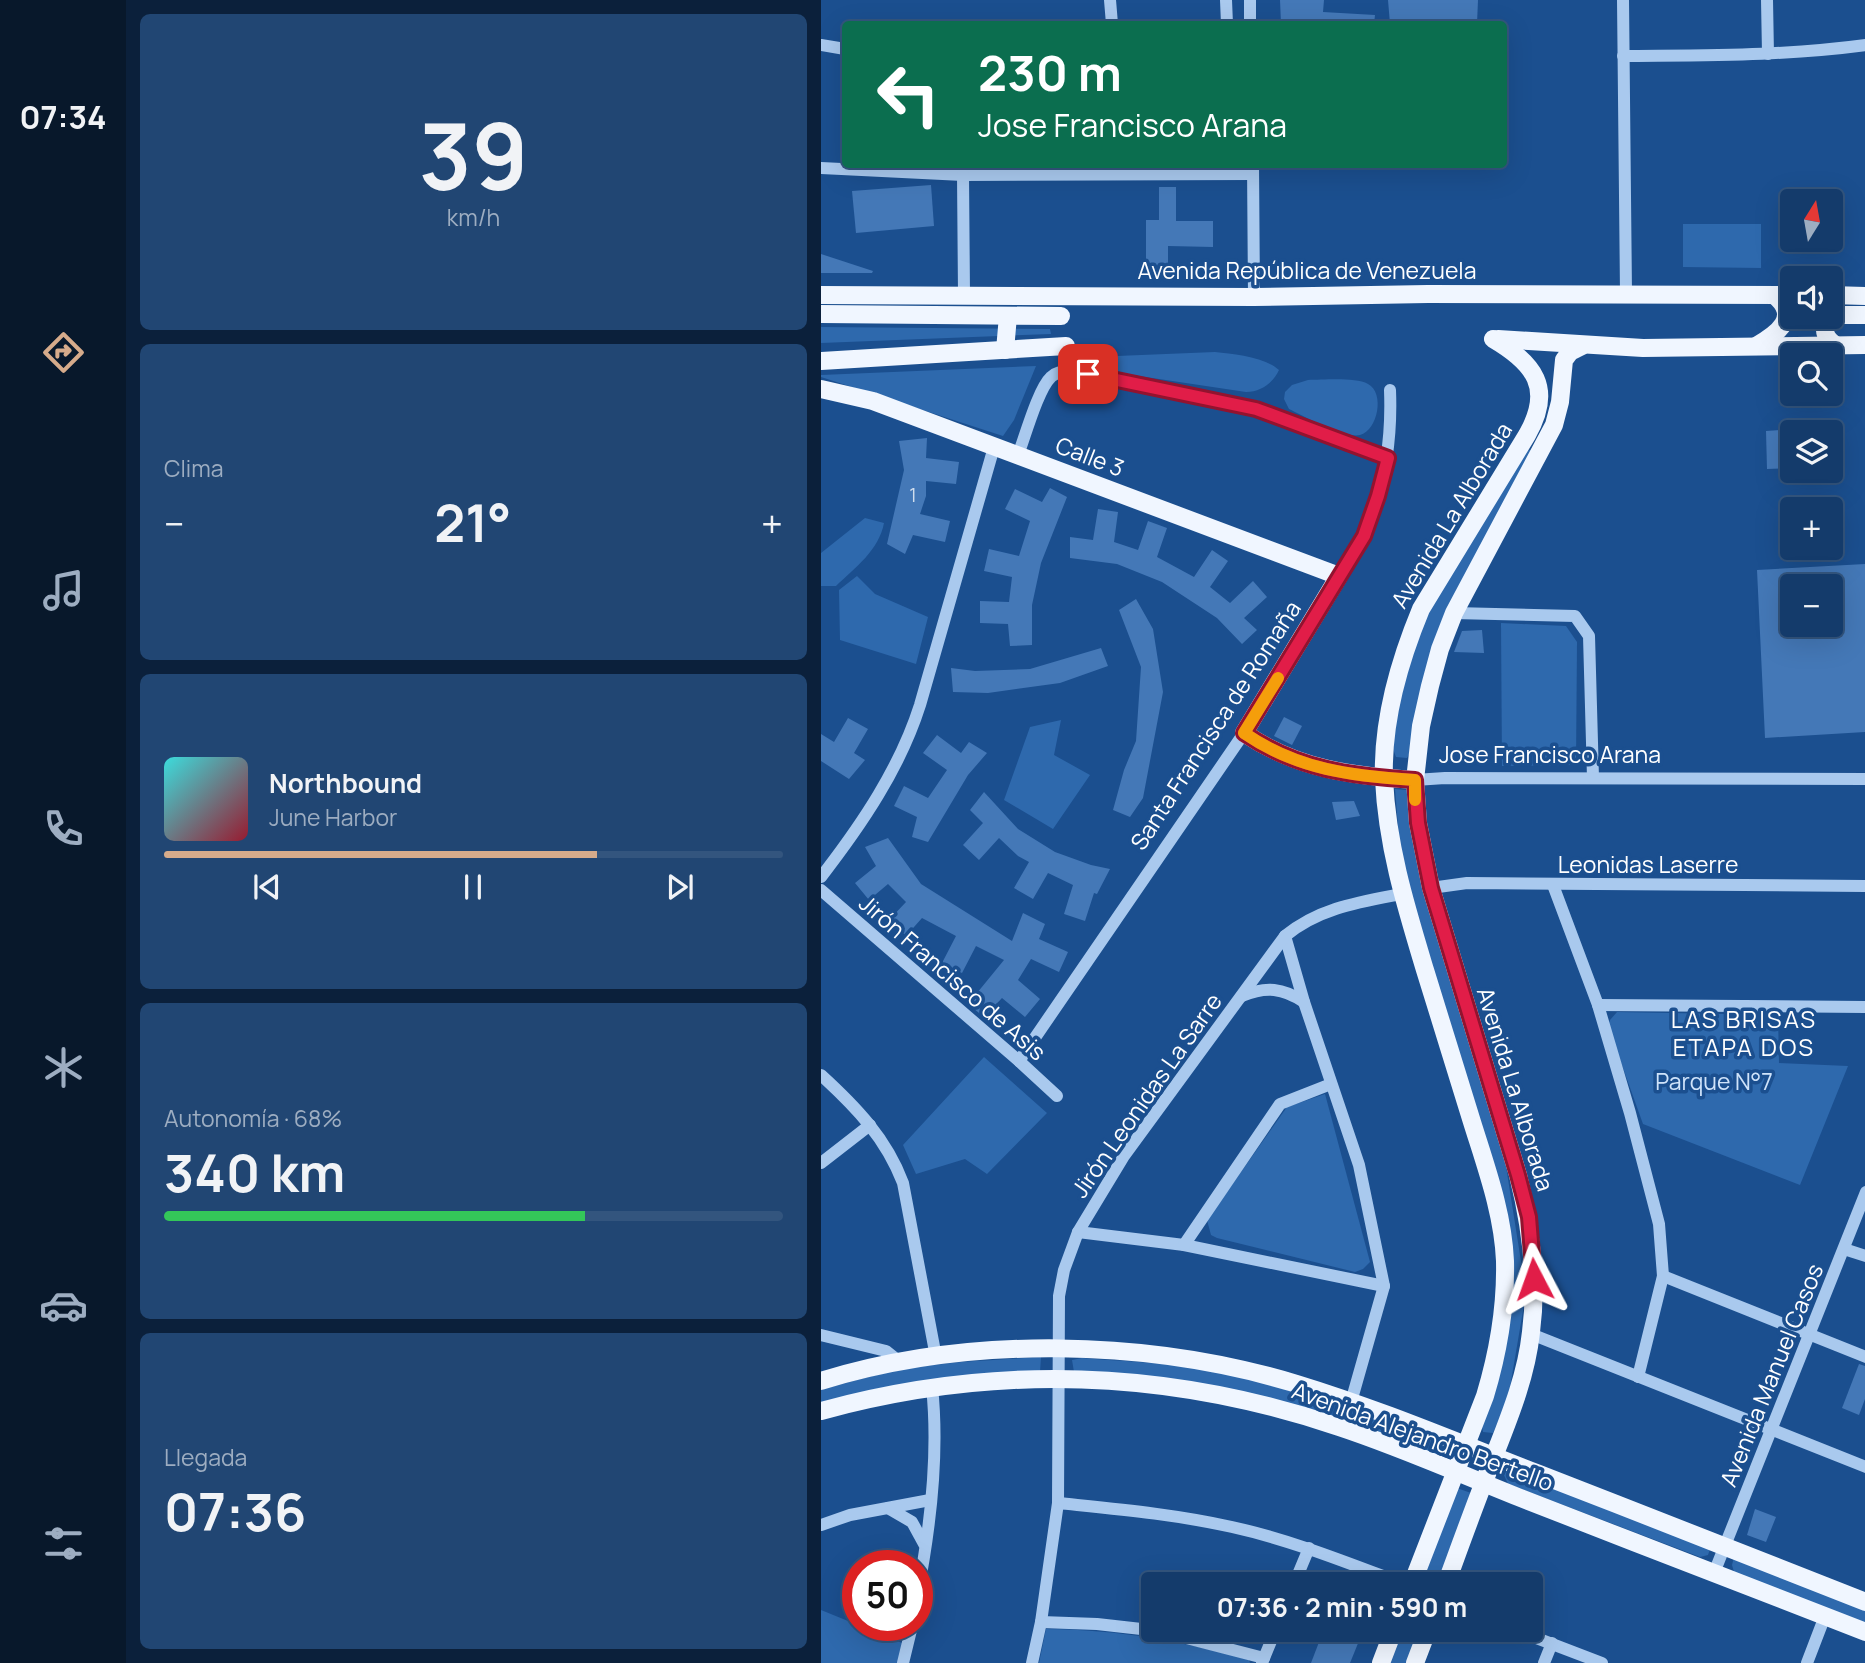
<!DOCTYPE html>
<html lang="es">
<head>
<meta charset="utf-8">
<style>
  :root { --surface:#143b6b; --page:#214673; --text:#f1f3f6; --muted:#9dadc1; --line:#33557e; --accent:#d6ab8b }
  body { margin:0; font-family:Manrope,sans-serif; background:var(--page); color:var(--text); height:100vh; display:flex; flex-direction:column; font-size:26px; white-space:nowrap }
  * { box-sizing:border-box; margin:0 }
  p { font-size:23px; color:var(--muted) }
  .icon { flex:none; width:38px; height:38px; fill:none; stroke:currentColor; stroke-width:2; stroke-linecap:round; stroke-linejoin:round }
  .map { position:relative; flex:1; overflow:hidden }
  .details { display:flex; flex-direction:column; gap:14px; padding:14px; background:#0b203b; width:695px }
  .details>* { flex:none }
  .banner { position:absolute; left:21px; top:21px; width:665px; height:147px; border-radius:7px; box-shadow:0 7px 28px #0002,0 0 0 2px var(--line); background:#0b6e4f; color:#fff; overflow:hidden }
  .needle { width:46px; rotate:11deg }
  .buttons { position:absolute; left:959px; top:189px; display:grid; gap:14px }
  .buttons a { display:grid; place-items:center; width:63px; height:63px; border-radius:7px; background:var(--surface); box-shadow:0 7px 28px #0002,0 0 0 2px var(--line); font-size:35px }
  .speed { position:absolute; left:21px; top:1550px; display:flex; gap:14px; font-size:35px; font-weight:700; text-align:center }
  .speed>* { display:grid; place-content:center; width:91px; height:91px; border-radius:50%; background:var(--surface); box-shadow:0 7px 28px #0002,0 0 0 2px var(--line); line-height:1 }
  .speed .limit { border:10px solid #d22; background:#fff; color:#111 }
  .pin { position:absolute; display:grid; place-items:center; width:60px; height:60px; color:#fff; margin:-30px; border-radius:14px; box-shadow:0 4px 10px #0006 }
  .me { position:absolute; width:77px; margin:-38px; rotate:356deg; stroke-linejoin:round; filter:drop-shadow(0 0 5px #0008) }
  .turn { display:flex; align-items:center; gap:24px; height:147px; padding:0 21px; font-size:32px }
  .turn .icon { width:91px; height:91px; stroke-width:2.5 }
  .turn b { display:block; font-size:49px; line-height:60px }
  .big { font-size:52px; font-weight:700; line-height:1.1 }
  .details .card { flex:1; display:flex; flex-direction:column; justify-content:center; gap:10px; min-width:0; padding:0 24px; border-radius:10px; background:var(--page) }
  .details .dial { align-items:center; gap:0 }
  .dial b { font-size:91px; line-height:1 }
  .song { display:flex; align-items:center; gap:21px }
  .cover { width:84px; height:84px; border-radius:10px; background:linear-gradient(135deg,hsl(180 70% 55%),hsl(350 70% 35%)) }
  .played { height:7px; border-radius:4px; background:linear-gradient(90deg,var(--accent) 70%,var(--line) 70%) }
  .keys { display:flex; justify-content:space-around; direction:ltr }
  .heat { display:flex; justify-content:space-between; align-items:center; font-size:38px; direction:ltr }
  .charge { height:10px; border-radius:5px; background:linear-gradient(90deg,#34c759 68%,var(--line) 0) }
  .trip { position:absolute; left:320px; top:1572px; width:402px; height:70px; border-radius:7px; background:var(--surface); box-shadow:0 7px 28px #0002,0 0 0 2px var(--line); font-weight:700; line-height:70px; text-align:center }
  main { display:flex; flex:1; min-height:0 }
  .menu { display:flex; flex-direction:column; width:126px; justify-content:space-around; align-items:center; background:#08182b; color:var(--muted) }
  .menu .icon { width:49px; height:49px }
  .menu .active { color:var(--accent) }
  .menu b { font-size:32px; color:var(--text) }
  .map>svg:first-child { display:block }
  .green { fill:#2e69ad }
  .building { fill:#4478b7; fill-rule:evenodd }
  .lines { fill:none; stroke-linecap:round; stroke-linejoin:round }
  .minor { stroke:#a9c9ee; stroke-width:12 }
  .major { stroke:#f0f6ff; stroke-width:18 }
  .route-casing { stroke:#92132f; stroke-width:18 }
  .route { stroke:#e11d48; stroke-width:12 }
  .slow { stroke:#f59e0b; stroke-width:12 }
  .labels { text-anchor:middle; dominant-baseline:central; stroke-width:7; stroke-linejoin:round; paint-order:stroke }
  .number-label { font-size:19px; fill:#d0dded }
  .street-label { font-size:23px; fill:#fff; stroke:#1b4f8f }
  .park-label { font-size:23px; fill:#cfe3fa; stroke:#1b4f8f }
  .neighbourhood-label { font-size:24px; letter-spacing:2px; fill:#fff; stroke:#1b4f8f }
</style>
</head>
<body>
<main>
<nav class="menu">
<b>07:34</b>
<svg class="icon active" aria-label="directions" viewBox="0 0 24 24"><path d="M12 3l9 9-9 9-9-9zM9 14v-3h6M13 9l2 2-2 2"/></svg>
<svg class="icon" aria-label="music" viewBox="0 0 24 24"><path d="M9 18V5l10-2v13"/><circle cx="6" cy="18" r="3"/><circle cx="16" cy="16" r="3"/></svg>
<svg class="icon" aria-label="phone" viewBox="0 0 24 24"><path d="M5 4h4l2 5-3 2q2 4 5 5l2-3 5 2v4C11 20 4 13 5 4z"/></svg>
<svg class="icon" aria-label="climate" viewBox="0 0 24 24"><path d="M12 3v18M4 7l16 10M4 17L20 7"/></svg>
<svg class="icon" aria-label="car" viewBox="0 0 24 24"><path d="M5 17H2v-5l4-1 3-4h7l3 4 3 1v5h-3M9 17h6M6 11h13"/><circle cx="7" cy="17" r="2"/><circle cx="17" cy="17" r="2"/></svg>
<svg class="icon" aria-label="filters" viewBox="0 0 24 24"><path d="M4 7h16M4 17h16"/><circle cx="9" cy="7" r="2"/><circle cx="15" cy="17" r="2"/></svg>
</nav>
<section class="details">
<div class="card dial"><b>39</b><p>km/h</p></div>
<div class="card"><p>Clima</p>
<div class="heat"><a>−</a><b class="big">21°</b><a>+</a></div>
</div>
<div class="card">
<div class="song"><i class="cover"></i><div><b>Northbound</b><p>June Harbor</p></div></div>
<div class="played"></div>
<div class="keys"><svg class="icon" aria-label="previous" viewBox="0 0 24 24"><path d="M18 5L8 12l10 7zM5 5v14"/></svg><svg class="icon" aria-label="pause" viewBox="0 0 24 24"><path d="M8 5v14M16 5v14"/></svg><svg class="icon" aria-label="next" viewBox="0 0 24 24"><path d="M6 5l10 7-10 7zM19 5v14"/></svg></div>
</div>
<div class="card"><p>Autonomía · 68%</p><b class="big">340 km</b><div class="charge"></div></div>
<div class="card"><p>Llegada</p><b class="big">07:36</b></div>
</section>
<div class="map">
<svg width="1045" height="1663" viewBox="0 0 1045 1663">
  <rect width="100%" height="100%" fill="#1b4f8f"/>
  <!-- green -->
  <g class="green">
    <polygon points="862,224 940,224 940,268 862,267"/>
    <polygon points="0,327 229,329 230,334 0,343"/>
    <path d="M394 352C413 354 444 357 458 370 452 383 440 392 425 392L251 366 248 365 247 358Z"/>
    <polygon points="215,366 193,420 182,436 0,377 0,375"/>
    <path d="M487 380C503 380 534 377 547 384 564 393 557 430 539 435 525 439 482 416 468 409L463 399 464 392 471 385Z"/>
    <polygon points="712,449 649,565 592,747 586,758 575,757 571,746 579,700 592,648 607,608 705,451"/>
    <path d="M44 518 63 523C58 550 34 568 15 586H0V553Z"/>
    <polygon points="36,576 54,594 107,617 95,664 19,640 18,590"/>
    <polygon points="680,623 745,626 756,642 755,765 681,766"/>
    <polygon points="240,720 233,755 269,775 232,829 183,800 209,727"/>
    <polygon points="574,789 596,791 603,879 684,1160 705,1293 687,1399 672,1433 662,1432 660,1422 690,1320 691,1274 580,863"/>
    <polygon points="796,1012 957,1015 958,1063 1027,1066 979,1185 822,1124 787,1026 789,1020"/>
    <polygon points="163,1057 226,1113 166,1174 144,1159 95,1174 82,1145"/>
    <polygon points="504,1094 549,1262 542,1269 534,1272 396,1238 390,1235 386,1220 466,1107"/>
    <path d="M220 1357 219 1372 0 1408V1390C28 1382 56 1374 84 1369 129 1361 174 1360 220 1357Z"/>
    <path d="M261 1358C296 1361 333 1362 367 1367 455 1381 539 1413 623 1443L616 1458 511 1418 253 1372 251 1360Z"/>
    <polygon points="686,1470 889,1549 887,1555 879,1557 687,1484 683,1475"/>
    <polygon points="633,1487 650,1493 616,1584 595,1584"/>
    <polygon points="913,1557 1044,1605 1044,1625 913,1572 911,1565"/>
    <polygon points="0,1610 86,1645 82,1663 0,1663"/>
    <path d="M225 1629C298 1630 357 1640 428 1660L429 1663H218Z"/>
    <polygon points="578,1629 598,1629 585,1663 565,1663"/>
  </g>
  <!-- building -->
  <g class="building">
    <polygon points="459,0 503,0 502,12 554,15 553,24 460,24"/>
    <polygon points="567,0 657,0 656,24 569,24"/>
    <polygon points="110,185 113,226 35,233 31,191"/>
    <polygon points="338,187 355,187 355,221 392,221 392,247 347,246 347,274 325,274 325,220 338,220"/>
    <polygon points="0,254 52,271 51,273 0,273"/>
    <polygon points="971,429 971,468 946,469 945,431"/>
    <polygon points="106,438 105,458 138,462 135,484 105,481 105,496 99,514 129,521 124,542 92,535 84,554 66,544 83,470 78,441"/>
    <polygon points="229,488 246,497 220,563 211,605 211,645 189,646 187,624 159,623 159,601 188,602 191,577 163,571 168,549 198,556 209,521 184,509 194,489 221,502"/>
    <polygon points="277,509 297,512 293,542 317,550 327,521 346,528 336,557 373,577 391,550 407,561 389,587 409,603 432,581 446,597 423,618 436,630 421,644 396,618 341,582 296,564 249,558 249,537 272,540"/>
    <path d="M1044 564V732L944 738 936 570ZM971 586H1010V625H971Z"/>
    <polygon points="315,599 332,629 342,692 322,798 309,817 292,810 303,770 315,741 320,667 298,610"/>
    <polygon points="661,630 663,653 633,652 641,631"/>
    <polygon points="280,648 287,666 239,683 167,693 132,692 130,668 154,671 209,669"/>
    <polygon points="463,717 481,726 471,745 453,736"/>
    <polygon points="27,718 47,729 33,753 44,760 28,779 0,761 0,734 13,742"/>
    <polygon points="116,735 140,753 148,742 166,753 147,775 107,842 91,837 96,817 73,806 83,786 107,798 126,770 102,753"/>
    <polygon points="163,792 197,829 234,852 270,865 289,869 276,894 273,893 264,921 243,914 252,885 227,873 212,899 193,888 208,862 197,856 178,838 158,860 142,845 162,823 149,810"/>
    <polygon points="533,801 539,816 515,820 511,802"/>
    <polygon points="67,838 100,884 191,941 202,913 224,924 218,939 247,952 238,972 210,959 197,980 219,999 204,1017 181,998 163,1017 147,1004 183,960 155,946 141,973 121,963 135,936 101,918 85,936 68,920 85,902 67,884 48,900 34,883 55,866 44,847"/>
    <polygon points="1038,1364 1044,1366 1044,1399 1038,1415 1021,1408"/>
    <polygon points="934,1509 955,1517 945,1542 926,1535"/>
    <polygon points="503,1629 523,1629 540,1636 529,1663 490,1663"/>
  </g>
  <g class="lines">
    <!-- minor -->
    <g class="minor">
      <polyline points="289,0 291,24"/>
      <polyline points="405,0 406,24"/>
      <polyline points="429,0 429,24"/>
      <polyline points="802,0 805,293"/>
      <polyline points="946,0 947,54"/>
      <polyline points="0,45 24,49"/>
      <path d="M802 56C883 55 964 56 1045 45"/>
      <polyline points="432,164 433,297"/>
      <polyline points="0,168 142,175 432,174"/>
      <polyline points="142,175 143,294"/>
      <path d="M197 455C204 437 217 389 230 377 236 371 243 372 251 371L435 409 567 458"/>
      <path d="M518 576C526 562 537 548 543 534 564 488 571 440 569 390"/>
      <polyline points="633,613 754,616 768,636 772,778"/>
      <polyline points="594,780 624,778 1045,779"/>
      <path d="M0 877C41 824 79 768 99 705L173 447"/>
      <polyline points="732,885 777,1005 809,1113 838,1224 842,1276 817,1377"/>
      <polyline points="610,888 646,883 1045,886"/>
      <polyline points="0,890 198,1061 236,1096"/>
      <polyline points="464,936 483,1002 538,1165 563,1286 530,1402"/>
      <path d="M421 996C445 986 462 988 483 1002"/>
      <polyline points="777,1005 1045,1007"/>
      <polyline points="198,1061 423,733"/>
      <path d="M0 1075C35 1107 65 1138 82 1183L115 1357"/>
      <polyline points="0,1163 49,1125"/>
      <polyline points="257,1232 363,1245 563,1286"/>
      <polyline points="363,1245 459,1104 510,1084"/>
      <polyline points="1023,1249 1045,1256"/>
      <polyline points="842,1276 1045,1357"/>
      <polyline points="710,1334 1045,1467"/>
      <polyline points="0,1335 65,1351 80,1363"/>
      <path d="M237 1503C295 1509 353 1514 411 1527 470 1540 527 1563 583 1584"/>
      <polyline points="67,1508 91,1522 103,1544"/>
      <polyline points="0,1525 29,1515 109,1500"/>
      <polyline points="893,1573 1045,1192"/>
      <polyline points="473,1584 488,1548"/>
      <path d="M96 1596C109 1530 118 1453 111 1387"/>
      <polyline points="220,1622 276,1624 338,1631 443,1658"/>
      <polyline points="692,1629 781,1663"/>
      <polyline points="82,1663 91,1626"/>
      <path d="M211 1663 220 1622 237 1503 238 1296 243 1270 257 1232 303 1156 464 936C498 908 538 902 580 894"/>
      <polyline points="441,1663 455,1629"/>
      <polyline points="723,1663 731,1643"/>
      <polyline points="986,1663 1004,1616"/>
    </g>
    <!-- major -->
    <g class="major">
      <polyline points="0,295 433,297 607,294 971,295"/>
      <polyline points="1010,295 1045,296"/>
      <polyline points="0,314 240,316"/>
      <polyline points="1010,315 1045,315"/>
      <path d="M1016 315C999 323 1001 337 1016 346"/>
      <polyline points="677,339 822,348 1045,345"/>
      <path d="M935 346C956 334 980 317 953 295"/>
      <polyline points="184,350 187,316"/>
      <polyline points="0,361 245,346"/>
      <path d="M0 389 52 401 518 576 423 733C476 769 532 776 594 780"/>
      <path d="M0 1381C148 1335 328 1339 476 1384 558 1409 638 1443 718 1474 827 1516 935 1559 1045 1602"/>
      <path d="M0 1411C175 1363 346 1369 518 1427 579 1447 637 1473 697 1497 813 1542 928 1587 1045 1632"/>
      <path d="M591 1584 664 1396C677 1353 685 1307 684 1261 682 1213 665 1167 651 1122 635 1071 620 1021 604 970 585 907 566 846 563 779 561 722 578 662 600 609L706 435C733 388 713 363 672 339"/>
      <path d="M625 1584C639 1546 653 1507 668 1469 685 1425 705 1380 710 1332 717 1279 710 1227 697 1175L610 888 597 823 594 780 600 726 609 686 619 649 633 613 733 425 739 402 743 360 749 352 761 346"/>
      <polyline points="560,1663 573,1629"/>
      <polyline points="594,1663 607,1629"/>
    </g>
  </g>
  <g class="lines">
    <!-- route casing -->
    <g class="route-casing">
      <path id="route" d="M267 374 435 409 567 458 557 496 543 536 423 733C477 770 531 776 594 780L597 823 610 888 697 1175 708 1217 713 1279"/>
    </g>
    <!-- route -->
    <use href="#route" class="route"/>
    <!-- slow -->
    <path class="slow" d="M457 678 423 733C477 770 531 776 594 780V800"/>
  </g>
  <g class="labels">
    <!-- number labels -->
    <g class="number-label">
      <text x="92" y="495">1</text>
    </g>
    <!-- street labels -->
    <g class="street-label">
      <text x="486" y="270">Avenida República de Venezuela</text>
      <text transform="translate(269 456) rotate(21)">Calle 3</text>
      <text transform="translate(630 515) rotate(-59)">Avenida La Alborada</text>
      <text transform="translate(394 725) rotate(-57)">Santa Francisca de Romaña</text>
      <text x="729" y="754">Jose Francisco Arana</text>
      <text x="827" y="864">Leonidas Laserre</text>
      <text transform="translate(132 977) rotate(41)">Jirón Francisco de Asis</text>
      <text transform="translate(695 1089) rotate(73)">Avenida La Alborada</text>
      <text transform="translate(325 1095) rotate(-55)">Jirón Leonidas La Sarre</text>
      <text transform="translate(950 1375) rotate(-68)">Avenida Manuel Casos</text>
      <text transform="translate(602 1436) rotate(20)">Avenida Alejandro Bertello</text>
    </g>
    <!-- park labels -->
    <g class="park-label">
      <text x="893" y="1081">Parque N°7</text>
    </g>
    <!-- neighbourhood labels -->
    <g class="neighbourhood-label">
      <text x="923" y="1018">LAS BRISAS<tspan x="923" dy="28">ETAPA DOS</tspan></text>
    </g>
  </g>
</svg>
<div class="buttons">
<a><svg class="needle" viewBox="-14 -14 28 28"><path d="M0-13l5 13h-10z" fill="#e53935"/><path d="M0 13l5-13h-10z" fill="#9dadc1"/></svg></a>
<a><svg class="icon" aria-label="sound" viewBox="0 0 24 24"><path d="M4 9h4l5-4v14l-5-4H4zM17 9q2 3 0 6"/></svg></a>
<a><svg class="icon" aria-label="search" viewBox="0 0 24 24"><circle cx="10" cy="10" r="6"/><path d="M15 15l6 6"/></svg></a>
<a><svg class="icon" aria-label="layers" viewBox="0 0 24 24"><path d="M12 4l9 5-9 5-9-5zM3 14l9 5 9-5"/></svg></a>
<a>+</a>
<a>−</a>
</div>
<div class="speed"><div class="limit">50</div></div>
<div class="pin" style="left:267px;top:374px;background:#d93025"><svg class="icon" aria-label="arrive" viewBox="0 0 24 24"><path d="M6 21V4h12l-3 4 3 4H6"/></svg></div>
<svg class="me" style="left:713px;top:1279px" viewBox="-20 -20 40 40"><path d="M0-17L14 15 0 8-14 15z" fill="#e11d48" stroke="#fff" stroke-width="4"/></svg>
<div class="trip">07:36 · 2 min · 590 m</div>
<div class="banner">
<div class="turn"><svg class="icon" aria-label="left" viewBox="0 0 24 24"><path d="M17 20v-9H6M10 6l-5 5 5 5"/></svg><div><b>230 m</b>Jose Francisco Arana</div></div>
</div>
</div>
</main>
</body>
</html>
